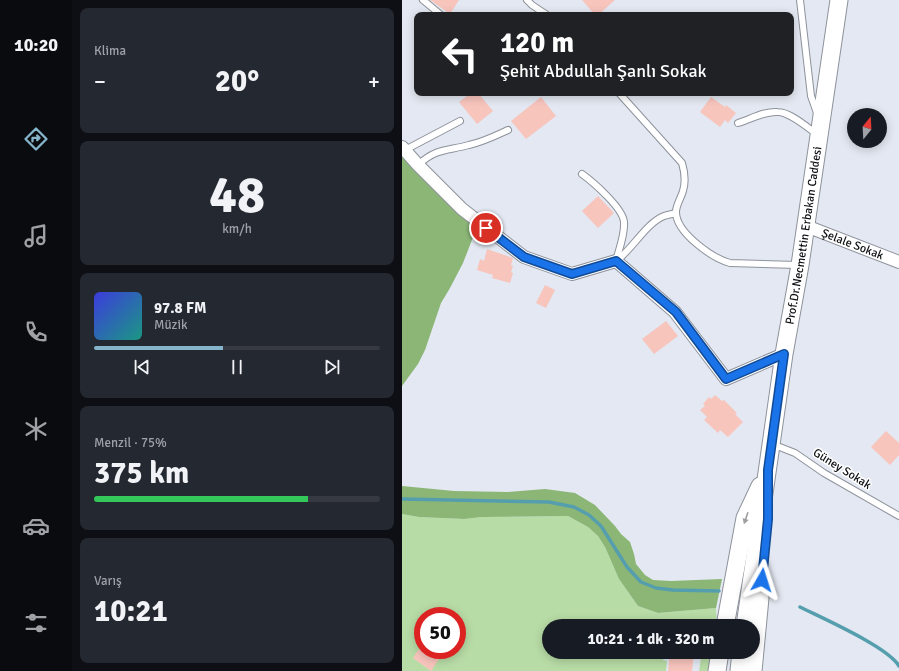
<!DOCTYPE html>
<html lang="tr">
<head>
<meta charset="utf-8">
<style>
  :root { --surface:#171b24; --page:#242831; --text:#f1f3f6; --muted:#9ea1a6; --line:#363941; --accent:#85b4cb }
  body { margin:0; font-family:Signika,sans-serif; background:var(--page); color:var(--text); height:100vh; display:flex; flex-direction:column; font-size:15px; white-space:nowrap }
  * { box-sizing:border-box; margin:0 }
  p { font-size:13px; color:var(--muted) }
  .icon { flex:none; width:22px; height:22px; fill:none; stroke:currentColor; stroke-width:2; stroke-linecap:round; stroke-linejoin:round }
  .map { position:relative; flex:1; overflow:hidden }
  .sheet { display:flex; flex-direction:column; gap:8px; padding:8px; background:#0d0f14; width:330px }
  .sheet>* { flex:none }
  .top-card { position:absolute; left:12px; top:12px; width:380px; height:84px; border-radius:8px; box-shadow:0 2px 10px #0003; background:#202124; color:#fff; overflow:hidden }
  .needle { width:26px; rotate:18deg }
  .buttons { position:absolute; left:445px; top:108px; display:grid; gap:8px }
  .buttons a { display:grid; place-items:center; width:40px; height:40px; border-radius:50%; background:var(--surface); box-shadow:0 2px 10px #0003; font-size:20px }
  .speed { position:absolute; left:12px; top:607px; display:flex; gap:8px; font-size:20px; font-weight:700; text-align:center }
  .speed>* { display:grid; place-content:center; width:52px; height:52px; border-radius:50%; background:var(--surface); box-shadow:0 2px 10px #0003; line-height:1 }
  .speed .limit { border:6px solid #d22; background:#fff; color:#111 }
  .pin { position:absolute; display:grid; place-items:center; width:34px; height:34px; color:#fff; margin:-17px; border:2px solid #fff; border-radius:50%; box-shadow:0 1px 4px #0007 }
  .me { position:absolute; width:44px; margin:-22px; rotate:6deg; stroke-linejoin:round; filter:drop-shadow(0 0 3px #0008) }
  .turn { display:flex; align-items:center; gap:14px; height:84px; padding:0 20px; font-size:18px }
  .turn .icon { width:52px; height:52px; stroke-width:2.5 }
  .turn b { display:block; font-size:28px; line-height:34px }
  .big { font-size:30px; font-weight:800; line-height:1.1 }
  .sheet .widget { flex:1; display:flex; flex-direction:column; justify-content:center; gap:6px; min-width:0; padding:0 14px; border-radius:8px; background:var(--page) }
  .sheet .dial { align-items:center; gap:0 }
  .dial b { font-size:52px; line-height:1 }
  .song { display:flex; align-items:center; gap:12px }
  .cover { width:48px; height:48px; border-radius:6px; background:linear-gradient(135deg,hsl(240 70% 55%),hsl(170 70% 35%)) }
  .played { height:4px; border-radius:2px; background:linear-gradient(90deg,var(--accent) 45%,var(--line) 45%) }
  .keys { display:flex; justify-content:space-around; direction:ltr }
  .heat { display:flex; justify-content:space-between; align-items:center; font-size:22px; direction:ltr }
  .charge { height:6px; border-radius:3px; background:linear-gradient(90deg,#34c759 75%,var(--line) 0) }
  .trip { position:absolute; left:140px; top:619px; width:218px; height:40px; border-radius:20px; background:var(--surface); box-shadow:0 2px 10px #0003; font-weight:800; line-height:40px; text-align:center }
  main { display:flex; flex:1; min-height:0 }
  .tabs { display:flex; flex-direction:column; width:72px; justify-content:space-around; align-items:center; background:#090b0e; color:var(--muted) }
  .tabs .icon { width:28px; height:28px }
  .tabs .on { color:var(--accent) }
  .tabs b { font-size:18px; color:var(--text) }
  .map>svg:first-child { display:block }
  .green { fill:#b8dca6; fill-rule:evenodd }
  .forest { fill:#8cb676 }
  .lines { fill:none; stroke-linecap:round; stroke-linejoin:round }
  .stream { stroke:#559ead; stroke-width:3.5 }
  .building { fill:#f8c5bd }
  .lane-casing { stroke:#8d929b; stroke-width:8 }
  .street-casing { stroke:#8d929b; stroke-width:14 }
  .secondary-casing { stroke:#8d929b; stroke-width:19 }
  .lane { stroke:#fff; stroke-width:6 }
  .street { stroke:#fff; stroke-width:12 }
  .secondary { stroke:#fff; stroke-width:17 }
  .oneway { fill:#9f9fa1 }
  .route-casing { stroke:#114b97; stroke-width:10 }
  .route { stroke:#1a73e8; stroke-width:7 }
  .labels { text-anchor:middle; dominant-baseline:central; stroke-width:3; stroke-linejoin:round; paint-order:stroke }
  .street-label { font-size:12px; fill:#0f1013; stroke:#fff }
</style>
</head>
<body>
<main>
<nav class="tabs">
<b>10:20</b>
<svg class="icon on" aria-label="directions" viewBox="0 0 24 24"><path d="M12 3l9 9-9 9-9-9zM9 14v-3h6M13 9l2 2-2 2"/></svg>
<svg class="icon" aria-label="music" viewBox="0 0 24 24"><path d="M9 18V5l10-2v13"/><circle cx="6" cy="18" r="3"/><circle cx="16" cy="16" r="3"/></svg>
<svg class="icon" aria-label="phone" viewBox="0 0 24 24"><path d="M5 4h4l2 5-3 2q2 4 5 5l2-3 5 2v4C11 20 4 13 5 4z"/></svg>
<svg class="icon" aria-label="climate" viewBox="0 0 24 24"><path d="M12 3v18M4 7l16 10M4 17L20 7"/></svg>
<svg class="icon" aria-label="car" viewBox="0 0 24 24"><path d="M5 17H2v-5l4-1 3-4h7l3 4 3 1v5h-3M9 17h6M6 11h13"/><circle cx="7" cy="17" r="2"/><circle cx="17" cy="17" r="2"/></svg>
<svg class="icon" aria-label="filters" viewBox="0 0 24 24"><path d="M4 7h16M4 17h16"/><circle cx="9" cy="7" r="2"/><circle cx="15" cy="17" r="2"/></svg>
</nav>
<section class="sheet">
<div class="widget"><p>Klima</p>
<div class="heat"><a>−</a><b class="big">20°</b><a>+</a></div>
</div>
<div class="widget dial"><b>48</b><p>km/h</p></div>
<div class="widget">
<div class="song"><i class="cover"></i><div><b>97.8 FM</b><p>Müzik</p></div></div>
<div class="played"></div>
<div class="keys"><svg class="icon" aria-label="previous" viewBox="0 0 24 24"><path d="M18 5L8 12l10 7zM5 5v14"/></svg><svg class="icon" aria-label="pause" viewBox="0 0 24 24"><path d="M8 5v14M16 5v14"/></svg><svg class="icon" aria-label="next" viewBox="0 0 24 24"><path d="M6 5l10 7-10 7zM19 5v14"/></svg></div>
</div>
<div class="widget"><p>Menzil · 75%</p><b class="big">375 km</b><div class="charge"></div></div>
<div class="widget"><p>Varış</p><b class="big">10:21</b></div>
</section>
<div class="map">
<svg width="497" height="671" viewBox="0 0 497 671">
  <rect width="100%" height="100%" fill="#e3e8f2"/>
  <!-- green -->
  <g class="green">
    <path d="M0 514 17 517 62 519 80 517 166 516 186 527 196 536 203 547 217 579 236 606 256 613 314 608 315 626H147V652H262L261 660 265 661 264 671H0ZM21 616H55V650H21Z"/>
    <polygon points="300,652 315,652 313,671 297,671"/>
  </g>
  <!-- forest -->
  <g class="forest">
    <path d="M0 154C23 182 48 204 75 227L61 263 48 288 39 303 23 350 16 364 0 386Z"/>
    <polygon points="0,486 52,491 106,492 143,489 173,493 193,505 213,526 219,534 228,542 232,554 234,564 243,575 251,580 269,581 320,579 314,608 256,613 236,606 217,579 203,547 196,536 186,527 166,516 80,517 62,519 17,517 0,514"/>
  </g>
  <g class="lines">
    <!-- stream -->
    <g class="stream">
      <polyline points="0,499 147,502 172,507 187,515 199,526 225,567 239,582 254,588 271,590 317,591"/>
      <path d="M398 607C420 618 486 647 497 666"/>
    </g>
  </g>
  <!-- building -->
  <g class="building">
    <polygon points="28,0 57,0 48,14"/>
    <polygon points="180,0 213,0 196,15 193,15"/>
    <polygon points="69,93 76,93 91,111 75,124 57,102"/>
    <polygon points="139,97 154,116 124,139 109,121"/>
    <polygon points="309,97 323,107 324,105 334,113 326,123 323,120 318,127 298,112"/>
    <polygon points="196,196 212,213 196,228 180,211"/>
    <polygon points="85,249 111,258 109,265 111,266 109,272 111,273 108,283 90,278 91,275 75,270 78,259 82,261"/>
    <polygon points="143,285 153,290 144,308 134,303"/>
    <polygon points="264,321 276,336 252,354 240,339"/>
    <polygon points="313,395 320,401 322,400 335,413 333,414 341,422 326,437 318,430 316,433 302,420 305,417 298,410 303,406 301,404 307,397 309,399"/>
    <polygon points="484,431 497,443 497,455 488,465 469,447"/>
    <polygon points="16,650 43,650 29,671 11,658"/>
    <polygon points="268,652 289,652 292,653 290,671 266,671"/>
  </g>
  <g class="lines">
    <!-- lane casing -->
    <g class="lane-casing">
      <g id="lane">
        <polyline points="21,0 39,15"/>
        <polyline points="125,0 130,5 145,15"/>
        <polyline points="398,0 409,96 415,113"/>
        <path d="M217 93 280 163C283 173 284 181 281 191 279 198 275 203 274 211 273 232 310 258 328 263L396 265"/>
        <path d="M336 123C349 119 362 111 376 112 388 112 406 128 416 135"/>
        <polyline points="3,150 58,121"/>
        <path d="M16 165C34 148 45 151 67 145 81 142 93 136 106 130"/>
        <path d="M180 174C191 182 221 208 222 222 223 235 217 249 214 261"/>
        <path d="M214 261C230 250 244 223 262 216 265 215 270 214 274 213"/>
        <polyline points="370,444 393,453 422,473 497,516"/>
      </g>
    </g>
    <!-- street casing -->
    <g class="street-casing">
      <g id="street">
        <polyline points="0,147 16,165 60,209 122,257 170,274 214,261 273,312 324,379 382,354"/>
        <path id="s1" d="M404 226 497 262"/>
      </g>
    </g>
    <!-- secondary casing -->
    <g class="secondary-casing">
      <g id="secondary">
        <polyline points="323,626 343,518 358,486"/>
        <path id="s2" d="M343 626 382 354 398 265 437 0"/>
        <polyline points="315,671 318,652"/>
        <polyline points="337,671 339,652"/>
        <polyline points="351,671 358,598"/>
      </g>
    </g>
    <!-- lane -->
    <use href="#lane" class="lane"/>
    <!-- street -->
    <use href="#street" class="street"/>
    <!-- secondary -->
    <use href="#secondary" class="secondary"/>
  </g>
  <!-- one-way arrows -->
  <defs><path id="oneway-solid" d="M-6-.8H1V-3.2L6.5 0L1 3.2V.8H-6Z"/></defs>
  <use class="oneway" href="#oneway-solid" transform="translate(344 518) rotate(109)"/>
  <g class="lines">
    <!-- route casing -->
    <g class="route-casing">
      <polyline id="route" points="84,228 122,257 170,274 214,261 274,312 324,379 382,354 366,470 366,519 360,580"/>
    </g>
    <!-- route -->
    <use href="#route" class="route"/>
  </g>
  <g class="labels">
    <!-- street labels -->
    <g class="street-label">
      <text stroke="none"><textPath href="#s2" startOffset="395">Prof.Dr.Necmettin Erbakan Caddesi</textPath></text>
      <text stroke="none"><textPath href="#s1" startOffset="50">Şelale Sokak</textPath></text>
      <text transform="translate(440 469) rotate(32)">Güney Sokak</text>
    </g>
  </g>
</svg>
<div class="buttons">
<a><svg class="needle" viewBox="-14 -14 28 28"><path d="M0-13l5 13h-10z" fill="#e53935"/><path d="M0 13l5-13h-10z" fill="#9ea1a6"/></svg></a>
</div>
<div class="speed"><div class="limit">50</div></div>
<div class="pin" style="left:84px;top:228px;background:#d93025"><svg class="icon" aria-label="arrive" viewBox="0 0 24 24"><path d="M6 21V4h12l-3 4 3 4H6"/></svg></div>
<svg class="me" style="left:360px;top:580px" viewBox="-20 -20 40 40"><path d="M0-17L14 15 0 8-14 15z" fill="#1a73e8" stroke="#fff" stroke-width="4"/></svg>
<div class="trip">10:21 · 1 dk · 320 m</div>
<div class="top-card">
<div class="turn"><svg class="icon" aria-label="left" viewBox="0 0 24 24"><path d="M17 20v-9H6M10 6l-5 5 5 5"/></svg><div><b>120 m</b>Şehit Abdullah Şanlı Sokak</div></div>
</div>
</div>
</main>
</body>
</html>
